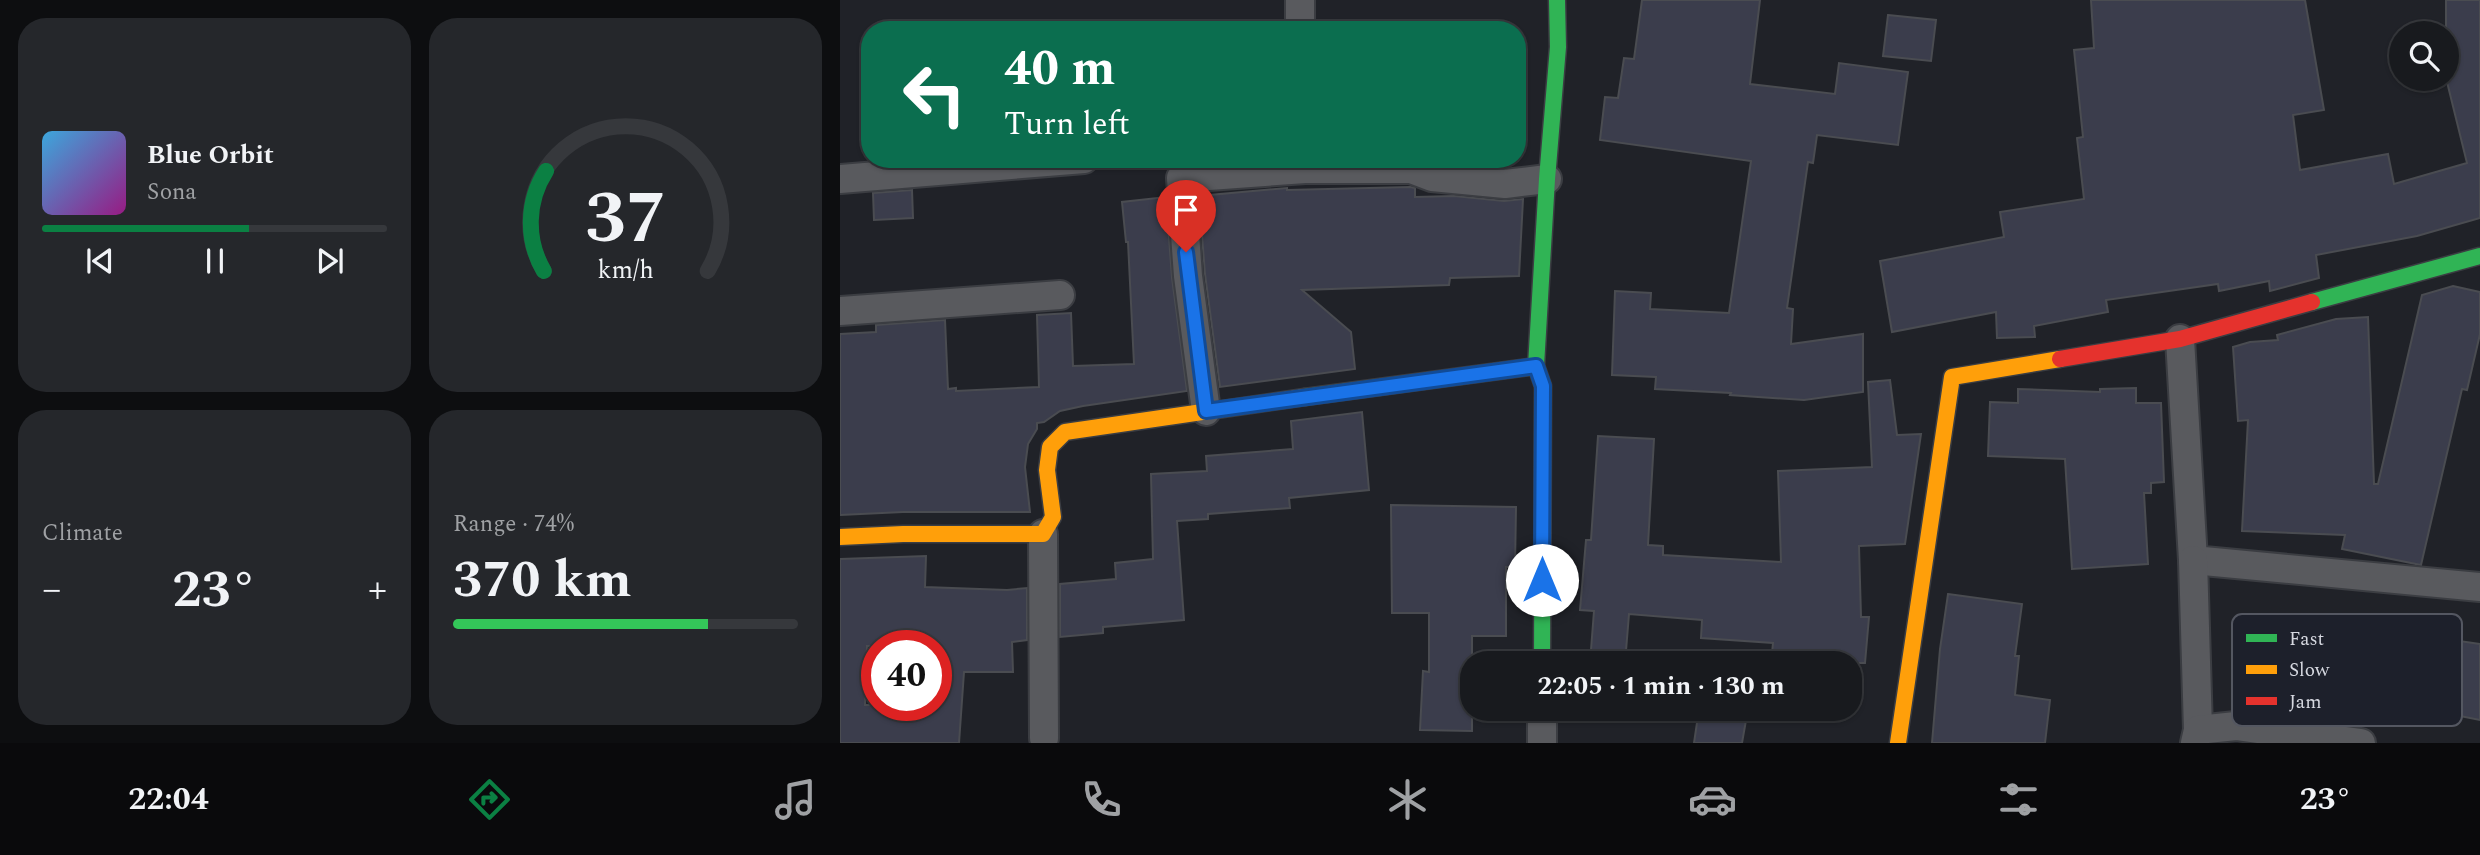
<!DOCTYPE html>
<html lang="en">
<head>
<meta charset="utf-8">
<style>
  :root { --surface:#181a1e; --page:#25272b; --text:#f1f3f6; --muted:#9fa1a4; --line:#36383c; --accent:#0b8043 }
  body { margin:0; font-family:Spectral,serif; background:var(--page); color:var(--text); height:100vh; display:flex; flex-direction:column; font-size:26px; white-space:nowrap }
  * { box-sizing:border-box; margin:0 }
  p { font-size:23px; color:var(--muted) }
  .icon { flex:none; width:38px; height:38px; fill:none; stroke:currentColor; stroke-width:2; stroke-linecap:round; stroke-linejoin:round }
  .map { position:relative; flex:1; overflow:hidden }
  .details { display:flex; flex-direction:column; gap:18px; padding:18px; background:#0d0e10; width:840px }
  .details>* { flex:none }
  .hud { position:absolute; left:21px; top:21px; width:665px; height:147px; border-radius:28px; box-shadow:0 2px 5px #0004,0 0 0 2px var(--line); background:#0b6e4f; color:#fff; overflow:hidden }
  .buttons { position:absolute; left:1549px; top:21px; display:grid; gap:14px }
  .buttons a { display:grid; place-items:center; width:70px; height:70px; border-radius:50%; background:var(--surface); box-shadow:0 2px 5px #0004,0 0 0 2px var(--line); font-size:35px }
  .speed { position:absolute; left:21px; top:630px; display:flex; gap:14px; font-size:35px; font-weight:700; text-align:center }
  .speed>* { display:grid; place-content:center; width:91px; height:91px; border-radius:50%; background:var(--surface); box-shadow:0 2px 5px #0004,0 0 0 2px var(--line); line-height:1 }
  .speed .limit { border:10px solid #d22; background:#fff; color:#111 }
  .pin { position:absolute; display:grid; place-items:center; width:60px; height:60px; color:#fff; margin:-72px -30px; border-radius:50% 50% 50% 0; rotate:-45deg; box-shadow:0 0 7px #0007 }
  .pin .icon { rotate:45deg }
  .me { position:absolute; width:77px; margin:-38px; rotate:0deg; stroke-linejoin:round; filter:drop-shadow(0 0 5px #0008) }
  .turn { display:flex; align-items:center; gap:24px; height:147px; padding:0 28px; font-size:32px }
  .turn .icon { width:91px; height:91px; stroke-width:2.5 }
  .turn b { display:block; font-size:49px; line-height:60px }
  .big { font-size:52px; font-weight:700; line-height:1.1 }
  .details .card { flex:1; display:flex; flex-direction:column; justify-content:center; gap:10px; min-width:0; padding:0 24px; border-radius:28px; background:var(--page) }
  .details .dial { align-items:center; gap:0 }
  .dial svg { height:182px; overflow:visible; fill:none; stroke:var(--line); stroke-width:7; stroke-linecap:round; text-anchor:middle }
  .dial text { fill:var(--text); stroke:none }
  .song { display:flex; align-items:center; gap:21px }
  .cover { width:84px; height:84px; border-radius:10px; background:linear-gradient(135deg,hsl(200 70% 55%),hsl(310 70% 35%)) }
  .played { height:7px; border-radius:4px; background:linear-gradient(90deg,var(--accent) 60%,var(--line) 60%) }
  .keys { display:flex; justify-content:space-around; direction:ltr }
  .heat { display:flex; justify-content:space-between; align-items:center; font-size:38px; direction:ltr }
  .charge { height:10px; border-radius:5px; background:linear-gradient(90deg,#34c759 74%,var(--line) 0) }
  .details .tiles { flex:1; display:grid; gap:18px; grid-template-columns:repeat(2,1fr) }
  .trip { position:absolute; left:620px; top:651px; width:402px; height:70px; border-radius:28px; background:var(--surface); box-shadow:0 2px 5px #0004,0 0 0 2px var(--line); font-weight:700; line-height:70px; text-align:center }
  .menu { display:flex; height:112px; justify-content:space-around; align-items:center; background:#0a0a0c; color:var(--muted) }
  .menu .icon { width:49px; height:49px }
  .menu .current { color:var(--accent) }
  .menu b { font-size:32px; color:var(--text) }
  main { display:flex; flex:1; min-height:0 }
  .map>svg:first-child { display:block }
  .building { fill:#3b3d4c; stroke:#4a4c51; stroke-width:2; fill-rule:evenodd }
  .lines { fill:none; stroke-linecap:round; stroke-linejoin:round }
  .street-casing { stroke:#3b3d42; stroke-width:32 }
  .fast-casing { stroke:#3b3d42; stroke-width:19 }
  .slow-casing { stroke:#3b3d42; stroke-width:19 }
  .jam-casing { stroke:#3b3d42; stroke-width:19 }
  .street { stroke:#595a5e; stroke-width:28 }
  .fast { stroke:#30b455; stroke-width:16 }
  .slow { stroke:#ff9f0a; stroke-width:16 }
  .jam { stroke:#e5322d; stroke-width:16 }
  .route-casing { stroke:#114b97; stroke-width:18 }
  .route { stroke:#1a73e8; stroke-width:12 }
  .key { fill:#1d202b; stroke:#545761; stroke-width:2 }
  .key-label { font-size:19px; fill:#d6d8e0 }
</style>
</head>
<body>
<main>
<section class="details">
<div class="tiles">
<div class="card">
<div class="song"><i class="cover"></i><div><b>Blue Orbit</b><p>Sona</p></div></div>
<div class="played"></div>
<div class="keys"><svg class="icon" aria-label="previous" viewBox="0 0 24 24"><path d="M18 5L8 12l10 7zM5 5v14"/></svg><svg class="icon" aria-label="pause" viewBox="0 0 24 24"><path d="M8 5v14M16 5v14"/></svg><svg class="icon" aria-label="next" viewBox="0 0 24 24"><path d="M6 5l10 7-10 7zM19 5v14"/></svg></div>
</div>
<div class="card dial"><svg viewBox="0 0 100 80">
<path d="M14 69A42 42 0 1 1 86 69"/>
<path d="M14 69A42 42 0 0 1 15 25" stroke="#0b8043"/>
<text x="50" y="56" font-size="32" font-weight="700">37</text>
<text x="50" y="72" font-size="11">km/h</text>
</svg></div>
<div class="card"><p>Climate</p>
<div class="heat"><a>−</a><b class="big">23°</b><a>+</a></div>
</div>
<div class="card"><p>Range · 74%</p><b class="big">370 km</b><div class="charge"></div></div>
</div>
</section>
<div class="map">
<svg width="1640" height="743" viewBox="0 0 1640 743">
  <rect width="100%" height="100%" fill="#202228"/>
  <!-- building -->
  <g class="building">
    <polygon points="802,0 920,0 910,84 995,94 999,63 1068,72 1058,145 977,135 973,163 968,162 947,308 953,309 951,344 1023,334 1023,392 964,400 890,395 891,393 815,389 816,377 772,375 775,291 811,293 810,309 889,313 911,161 760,140 765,97 778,98 784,58 794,59"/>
    <polygon points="1251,0 1465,0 1484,110 1453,115 1460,170 1548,154 1554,184 1627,163 1606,78 1606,0 1640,0 1640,218 1577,236 1476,255 1479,278 1430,291 1429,281 1379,291 1378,284 1266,300 1268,312 1194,326 1195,337 1157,338 1156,312 1052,332 1040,261 1164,237 1160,212 1244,199 1237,138 1243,137 1234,50 1254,48"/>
    <polygon points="1048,15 1096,20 1091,61 1043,56"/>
    <polygon points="570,187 575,188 575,197 614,196 664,201 683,199 679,276 610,278 609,285 462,290 511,332 515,369 380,387 365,274 359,196 447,188 447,190"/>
    <polygon points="72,190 73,218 34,220 33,193"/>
    <polygon points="326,197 332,278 347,391 243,406 220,411 204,422 197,423 197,429 188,444 185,467 190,512 63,512 0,515 0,334 36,332 36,325 105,320 108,389 116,388 116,391 199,387 197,315 231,313 233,366 294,364 288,242 286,242 282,202"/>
    <polygon points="1613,286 1640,292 1640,334 1627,390 1622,389 1581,565 1502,549 1505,535 1402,531 1408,420 1398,421 1393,347 1410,342 1438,340 1437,335 1496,319 1528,317 1534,484 1538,484 1582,295"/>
    <polygon points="1050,380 1057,435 1081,434 1065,544 1019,546 1021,617 1029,617 1025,663 931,663 933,643 861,638 862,620 789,614 785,663 750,663 754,611 740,610 746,540 751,540 758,436 814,439 808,545 823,546 823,555 941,562 938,471 1032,467 1028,382"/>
    <polygon points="1296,388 1296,403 1321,403 1324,482 1311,483 1311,493 1304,493 1308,564 1232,569 1225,459 1148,456 1150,402 1178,403 1178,389 1260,392 1260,389"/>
    <polygon points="522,412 529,490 449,498 450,508 368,514 368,519 337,521 344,620 263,627 263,633 220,637 220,584 276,579 275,563 313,559 311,474 367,471 366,456 453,449 451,421"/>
    <polygon points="551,505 676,507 675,567 666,567 666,636 632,636 632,731 580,730 583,671 589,672 589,613 552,613"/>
    <path d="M86 556 85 587 167 590 187 588V640L172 642 173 672H124L119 743H0V559ZM27 646H96V705H25Z"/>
    <polygon points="1108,594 1182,604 1175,656 1179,656 1175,695 1210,700 1205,743 1092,743 1100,649"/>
    <polygon points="1502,618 1558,624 1557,632 1640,644 1640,720 1605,713 1603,722 1554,716 1555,713 1463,701 1463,704 1394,700 1399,630 1500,636"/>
    <polygon points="859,709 908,709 902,743 854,743"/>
  </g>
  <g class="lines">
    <!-- street casing -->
    <g class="street-casing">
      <g id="street">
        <polyline points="460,30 460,0"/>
        <polyline points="0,179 244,159"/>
        <polyline points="0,311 220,295"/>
        <polyline points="1340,339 1353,560 1640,587"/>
        <polyline points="366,411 348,276 341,178 465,169 571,169 592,177 665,184 707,179"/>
        <polyline points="203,534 204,738"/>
        <polyline points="1353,560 1358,730"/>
        <polyline points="702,743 702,709"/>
        <polyline points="1355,743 1358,730 1396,726 1521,743"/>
      </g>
    </g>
    <!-- fast casing -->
    <g class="fast-casing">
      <g id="fast">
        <polyline points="1472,302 1640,256"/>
        <polyline points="465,397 696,366"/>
        <polyline points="702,663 703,386 696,366 707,179 718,47 717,0"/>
      </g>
    </g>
    <!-- slow casing -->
    <g class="slow-casing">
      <g id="slow">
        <polyline points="0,537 63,534 203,534 213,517 207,470 210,447 225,432 465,397"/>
        <polyline points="1058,743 1112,377 1220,359"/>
      </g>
    </g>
    <!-- jam casing -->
    <g class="jam-casing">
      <polyline id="jam" points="1220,359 1340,339 1472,302"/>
    </g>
    <!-- street -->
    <use href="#street" class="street"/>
    <!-- fast -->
    <use href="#fast" class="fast"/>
    <!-- slow -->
    <use href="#slow" class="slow"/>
    <!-- jam -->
    <use href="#jam" class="jam"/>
  </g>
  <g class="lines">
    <!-- route casing -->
    <g class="route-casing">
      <polyline id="route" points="346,252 366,411 696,366 703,386 702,580"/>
    </g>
    <!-- route -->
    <use href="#route" class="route"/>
  </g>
  <!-- legend -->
  <rect x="1392" y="614" width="230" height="112" rx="10" class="key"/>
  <rect x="1406" y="634" width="31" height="8" fill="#30b455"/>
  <rect x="1406" y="665" width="31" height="9" fill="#ff9f0a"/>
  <rect x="1406" y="697" width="31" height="8" fill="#e5322d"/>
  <g class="key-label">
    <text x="1449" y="645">Fast</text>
    <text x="1449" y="676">Slow</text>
    <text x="1449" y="708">Jam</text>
  </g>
</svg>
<div class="buttons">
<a><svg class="icon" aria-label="search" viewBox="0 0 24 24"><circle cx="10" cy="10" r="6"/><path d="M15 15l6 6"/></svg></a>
</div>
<div class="speed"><div class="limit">40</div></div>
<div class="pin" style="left:346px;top:252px;background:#d93025"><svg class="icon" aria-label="arrive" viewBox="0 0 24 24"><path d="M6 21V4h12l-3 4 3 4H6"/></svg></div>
<svg class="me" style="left:702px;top:580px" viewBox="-20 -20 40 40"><circle r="19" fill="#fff"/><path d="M0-13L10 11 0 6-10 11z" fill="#1a73e8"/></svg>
<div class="trip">22:05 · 1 min · 130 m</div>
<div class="hud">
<div class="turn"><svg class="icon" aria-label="left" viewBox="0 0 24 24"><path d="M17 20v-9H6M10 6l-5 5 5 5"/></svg><div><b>40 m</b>Turn left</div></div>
</div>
</div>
</main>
<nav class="menu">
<b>22:04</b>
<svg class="icon current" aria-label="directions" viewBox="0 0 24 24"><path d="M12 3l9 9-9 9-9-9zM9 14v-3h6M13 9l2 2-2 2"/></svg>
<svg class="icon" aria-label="music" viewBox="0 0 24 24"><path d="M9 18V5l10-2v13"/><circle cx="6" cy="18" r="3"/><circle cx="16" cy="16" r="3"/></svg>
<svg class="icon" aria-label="phone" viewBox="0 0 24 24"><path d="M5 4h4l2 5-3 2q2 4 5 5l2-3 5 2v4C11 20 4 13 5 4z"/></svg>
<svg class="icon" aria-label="climate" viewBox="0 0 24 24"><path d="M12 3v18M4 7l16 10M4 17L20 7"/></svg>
<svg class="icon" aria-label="car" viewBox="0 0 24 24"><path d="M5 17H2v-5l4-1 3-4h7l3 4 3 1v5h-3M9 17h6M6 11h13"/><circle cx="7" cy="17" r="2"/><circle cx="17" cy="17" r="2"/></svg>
<svg class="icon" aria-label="filters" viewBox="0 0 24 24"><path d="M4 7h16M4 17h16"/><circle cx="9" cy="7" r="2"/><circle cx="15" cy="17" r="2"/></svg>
<b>23°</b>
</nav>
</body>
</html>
